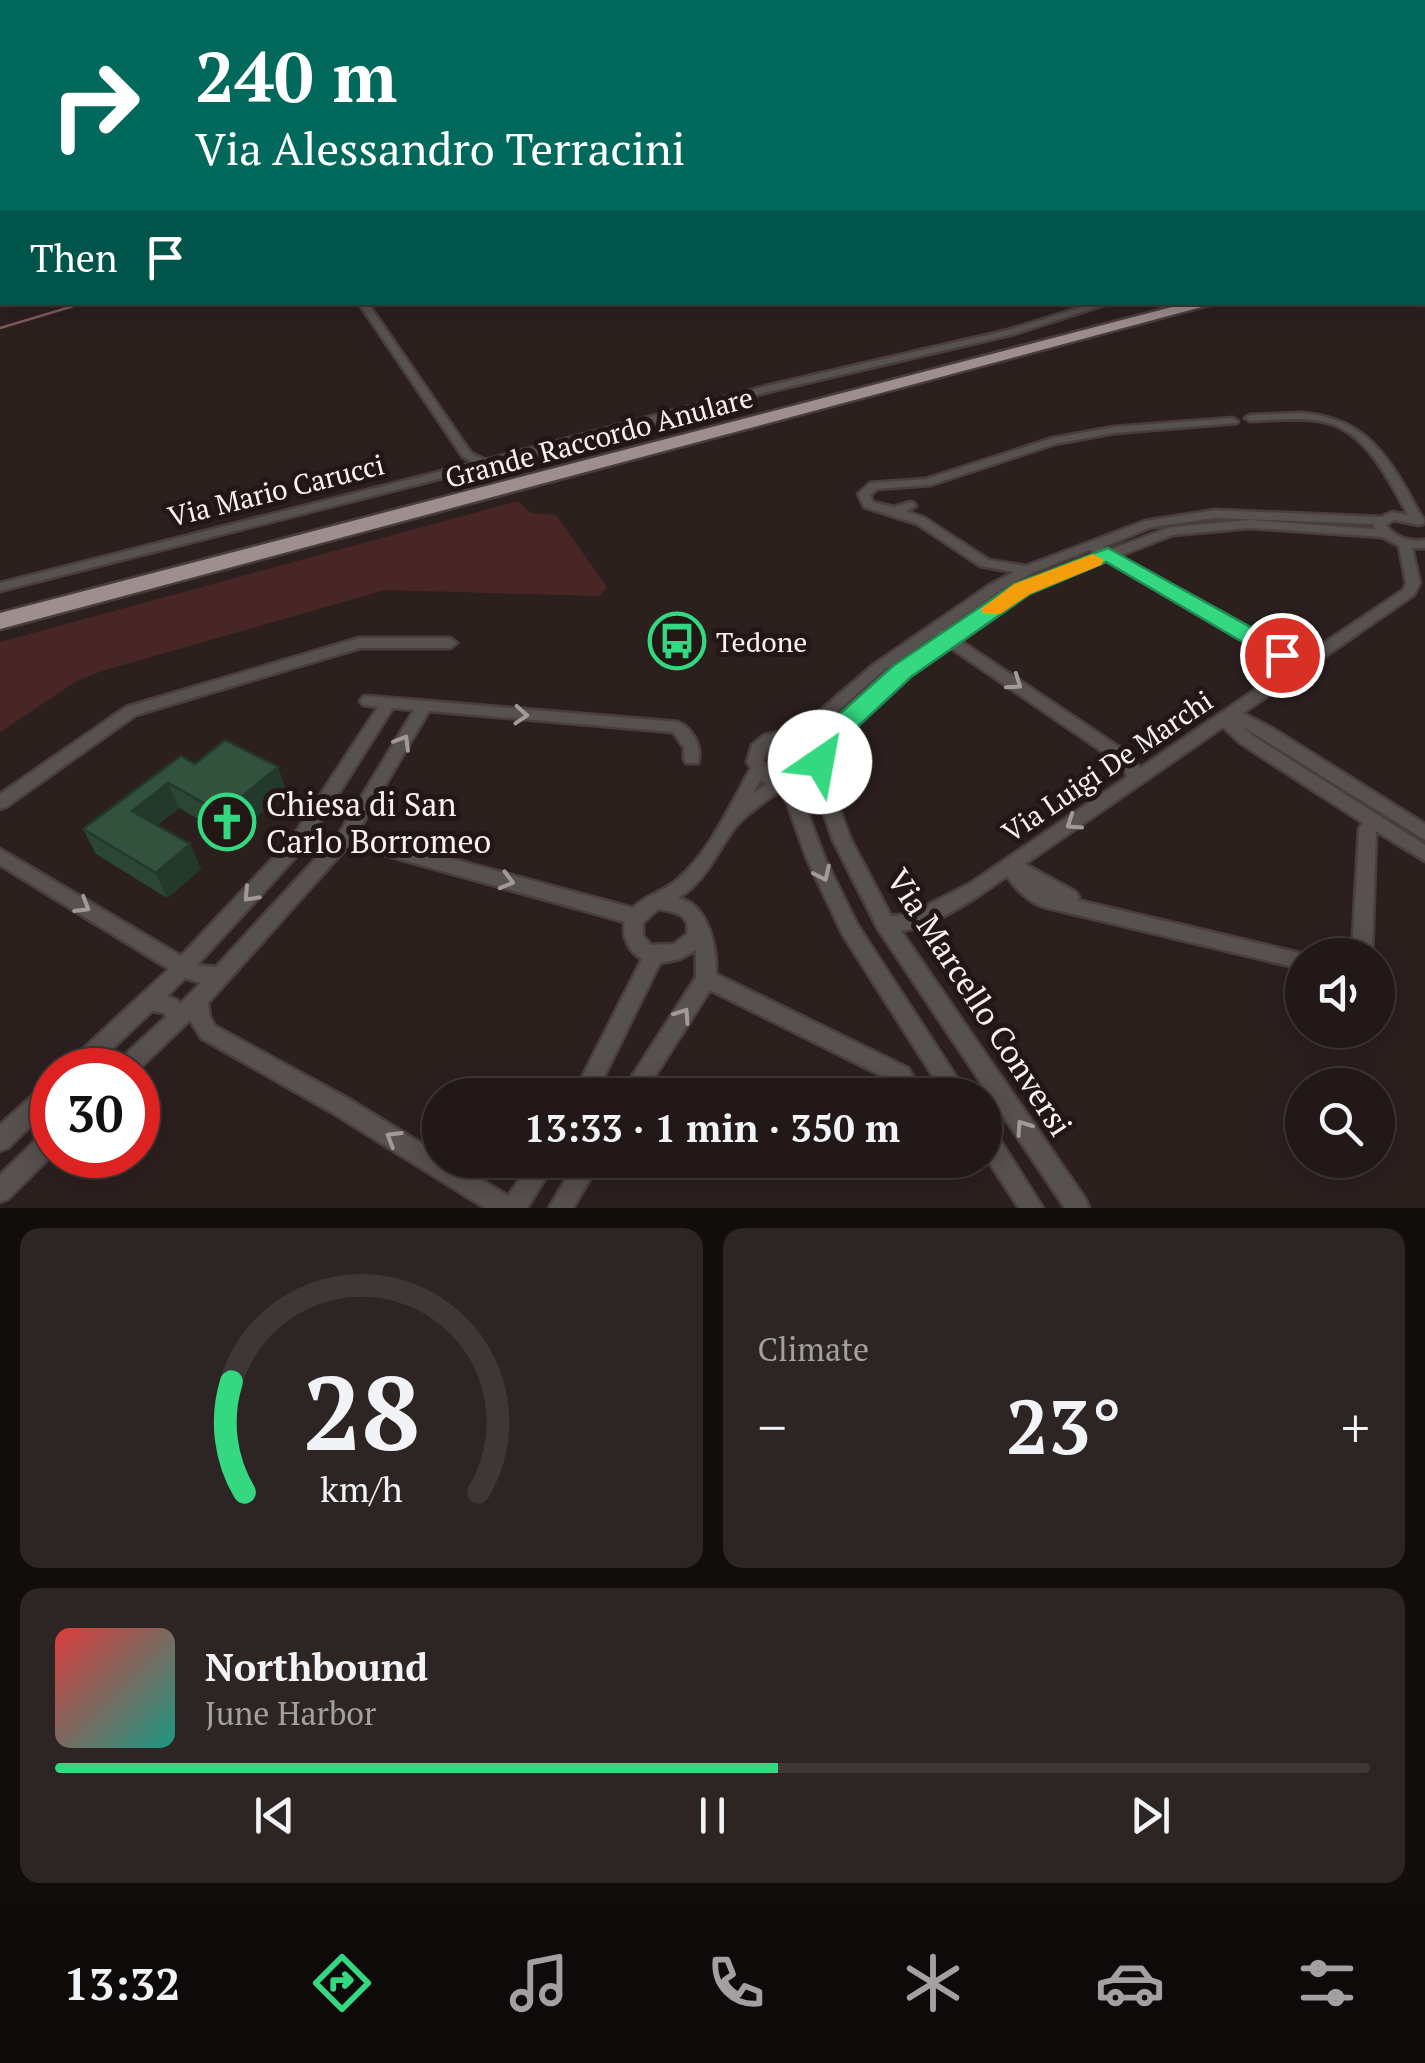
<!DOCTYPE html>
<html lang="en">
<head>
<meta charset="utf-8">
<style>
  :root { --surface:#211817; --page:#2d2524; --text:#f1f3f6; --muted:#a2a0a1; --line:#3e3736; --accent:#34d881 }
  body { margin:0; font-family:"PT Serif",serif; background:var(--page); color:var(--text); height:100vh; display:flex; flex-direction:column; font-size:38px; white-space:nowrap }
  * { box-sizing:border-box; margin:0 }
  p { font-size:32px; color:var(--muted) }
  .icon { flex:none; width:55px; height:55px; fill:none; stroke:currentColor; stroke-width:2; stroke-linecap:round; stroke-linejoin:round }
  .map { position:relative; height:1208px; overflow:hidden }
  .drawer { display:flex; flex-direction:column; gap:20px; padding:20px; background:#120d0d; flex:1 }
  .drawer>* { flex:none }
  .guide { position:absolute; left:0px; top:0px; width:1425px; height:305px; box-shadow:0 5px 25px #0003,0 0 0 2px var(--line); background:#00695c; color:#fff; overflow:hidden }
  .fabs { position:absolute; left:1285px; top:938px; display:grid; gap:20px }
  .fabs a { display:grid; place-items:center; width:110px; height:110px; border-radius:50%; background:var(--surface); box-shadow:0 5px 25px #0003,0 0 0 2px var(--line); font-size:50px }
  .speed { position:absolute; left:30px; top:1048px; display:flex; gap:20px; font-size:50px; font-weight:700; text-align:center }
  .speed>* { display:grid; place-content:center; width:130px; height:130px; border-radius:50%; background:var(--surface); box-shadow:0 5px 25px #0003,0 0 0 2px var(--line); line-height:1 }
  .speed .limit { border:15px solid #d22; background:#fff; color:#111 }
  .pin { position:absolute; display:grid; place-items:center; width:85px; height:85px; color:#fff; margin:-42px; border:5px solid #fff; border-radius:50%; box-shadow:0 2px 10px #0007 }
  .me { position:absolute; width:110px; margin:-55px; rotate:33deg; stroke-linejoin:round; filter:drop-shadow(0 0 8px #0008) }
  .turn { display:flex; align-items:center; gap:35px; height:210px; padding:0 30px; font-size:45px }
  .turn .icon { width:130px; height:130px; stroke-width:2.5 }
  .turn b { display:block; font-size:70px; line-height:85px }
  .then { display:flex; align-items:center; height:95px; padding:0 30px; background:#0003; gap:20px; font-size:38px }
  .big { font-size:75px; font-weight:800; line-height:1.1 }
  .drawer .card { flex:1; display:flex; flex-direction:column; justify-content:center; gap:15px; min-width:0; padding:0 35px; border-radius:20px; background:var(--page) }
  .drawer .dial { align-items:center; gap:0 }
  .dial svg { height:260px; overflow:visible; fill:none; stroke:var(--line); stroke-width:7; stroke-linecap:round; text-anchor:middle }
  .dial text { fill:var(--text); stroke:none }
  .song { display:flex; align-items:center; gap:30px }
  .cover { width:120px; height:120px; border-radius:15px; background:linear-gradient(135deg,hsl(0 70% 55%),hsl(170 70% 35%)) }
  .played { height:10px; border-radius:5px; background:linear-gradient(90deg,var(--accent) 55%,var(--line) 55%) }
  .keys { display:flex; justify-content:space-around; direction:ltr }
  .heat { display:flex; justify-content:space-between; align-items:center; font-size:55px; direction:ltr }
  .drawer .tiles { flex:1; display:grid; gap:20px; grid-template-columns:1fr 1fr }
  .card:last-child { grid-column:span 2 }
  .trip { position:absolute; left:422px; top:1078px; width:580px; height:100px; border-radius:50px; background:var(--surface); box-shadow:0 5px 25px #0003,0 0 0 2px var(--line); font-weight:800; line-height:100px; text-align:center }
  .dock { display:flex; height:160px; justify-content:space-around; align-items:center; background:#0d0a09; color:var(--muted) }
  .dock .icon { width:70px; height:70px }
  .dock .selected { color:var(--accent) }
  .dock b { font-size:45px; color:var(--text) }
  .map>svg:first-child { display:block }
  .green { fill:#482625 }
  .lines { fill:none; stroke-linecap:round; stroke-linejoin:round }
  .stream { stroke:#835b59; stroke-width:2.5 }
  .minor-casing { stroke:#493e3d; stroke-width:5 }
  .tertiary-casing { stroke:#493e3d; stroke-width:4 }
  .motorway-casing { stroke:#493e3d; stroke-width:5 }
  .minor { fill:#575150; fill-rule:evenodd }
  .tertiary { fill:#575150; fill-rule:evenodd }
  .motorway { fill:#9e8e8d; fill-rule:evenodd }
  .wall { fill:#2b4734 }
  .shaded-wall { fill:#23392b }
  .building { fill:#32523d; stroke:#23392b; stroke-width:2.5 }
  .oneway { stroke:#a19a99 }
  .route { fill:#34d881; stroke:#228c54; stroke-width:2.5 }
  .slow { fill:#f59e0b }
  .labels { text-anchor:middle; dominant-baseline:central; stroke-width:10; stroke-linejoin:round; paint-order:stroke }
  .street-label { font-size:28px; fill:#fbf3f2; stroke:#231716 }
  .poi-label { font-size:28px; fill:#fbf3f2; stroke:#231716; text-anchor:start }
  .near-poi-label { font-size:32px; fill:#fbf3f2; stroke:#231716; text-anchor:start }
  .near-street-label { font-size:32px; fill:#fbf3f2; stroke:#231716 }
</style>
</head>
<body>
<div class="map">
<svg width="1425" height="1208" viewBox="0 0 1425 1208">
  <rect width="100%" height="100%" fill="#2c201f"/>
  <!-- green -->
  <polygon class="green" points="518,501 531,513 556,515 607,587 600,596 385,590 102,671 77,681 0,732 0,642"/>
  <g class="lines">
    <!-- stream -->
    <polyline class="stream" points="0,328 87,302"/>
    <!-- minor casing -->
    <g class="minor-casing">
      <g id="minor">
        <polygon points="358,302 367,302 471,453 486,460 766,386 1008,330 1098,302 1113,302 1014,334 772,391 580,443 0,591 0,583 474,463 463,457"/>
        <path d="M1301 413C1354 417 1379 442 1405 487 1412 498 1417 511 1425 521L1423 524 1418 525 1394 520 1386 525C1396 538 1409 542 1425 540V548H1412L1420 583 1414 595 1243 713 1272 728 1425 824V840L1243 727 1252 735 1425 845V861L1376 831 1372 955H1352L1359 829 1363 823 1240 743 1223 727 1025 864 1076 892 1079 897 1077 900 1308 955H1302V969L1044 907C1030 903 1015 889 1007 876 981 895 932 928 901 931L1086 1200 1089 1208H1065L878 929 833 840 813 781 798 788 825 859 857 924 968 1095H945L843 935 807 859 782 789C766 801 745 814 733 830 716 854 705 882 678 898 709 904 717 948 716 974L908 1068 924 1095H901L894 1082 710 990 643 1095H620L696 977V950L680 959 660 963 595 1095H573L642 959C629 952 621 936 625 922L349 845 208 1003 210 1017 215 1026 347 1098 440 1155V1160H449L508 1196 533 1160H557L527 1208H485L331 1112 201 1038 190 1020 138 1070H113L116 1063 166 1017 164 1013 152 1011 90 1070H65L68 1063 169 969 0 865V849L181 956 292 838 378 707 363 705 360 701 363 697 368 696 678 722C693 728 703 748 698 763H686L684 759V748L673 732 429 711 357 833 633 908C646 895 665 891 678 879 711 850 730 805 751 768L747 762 752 745 764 735 799 729 873 665 988 586 1014 572 980 566 917 524 864 507 858 494 870 483 926 479 1053 438 1114 427 1233 418 1238 421 1237 423 1114 433 1055 444 931 485 877 489 870 495 873 502 894 507 910 502 914 503 916 506 906 511 925 518 989 560 1026 566 1145 521 1215 510 1381 517 1392 512 1408 515C1389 480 1365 428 1320 421 1298 417 1273 420 1250 421L1245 418 1250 415ZM1215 518 1373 524 1375 529 1250 520 1171 527 1109 550 1103 547 1152 527ZM1250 528 1382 537 1399 546 1406 583 1403 590 1300 659 1119 556 1173 535ZM1090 550 1098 555 1017 586 948 633 942 631 998 592 1032 573ZM1108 560 1290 666 1140 768 1128 753 958 639 1027 592ZM935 635 939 639 897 668 829 728 817 743 807 738 883 671ZM948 646 1116 761 1125 771 1127 777 969 884 910 914 891 916 851 840 825 770C830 756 830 747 841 736L907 674ZM393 708 414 710 340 832 216 967 197 965 304 848ZM789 742 810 753C814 767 805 770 794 777L775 774 763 761C767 746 775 744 789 742ZM761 779 766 784 753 794ZM658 909C673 912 691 913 687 934L674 944 651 945 643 936V923ZM185 978 201 983 180 1004 177 1000 167 996Z"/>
        <polygon points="359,638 450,638 457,643 450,648 360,648 136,715 6,807 0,809 0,794 126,707"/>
        <polygon points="52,1081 52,1105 8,1148 0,1151 0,1125 45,1084"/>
        <polygon points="985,1126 993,1129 1043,1208 1019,1208 985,1156"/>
        <polygon points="52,1129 52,1155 8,1199 0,1202 0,1175 44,1132"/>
        <polygon points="577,1160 601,1160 573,1208 549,1208"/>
      </g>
    </g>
    <!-- tertiary casing -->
    <g class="tertiary-casing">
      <rect id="tertiary" x="1422" y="144" width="3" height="4"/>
    </g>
    <!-- motorway casing -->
    <g class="motorway-casing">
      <g id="motorway">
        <rect x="1422" y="242" width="3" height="10"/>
        <polygon points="1191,302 1220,302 0,629 0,613"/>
      </g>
    </g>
    <!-- minor -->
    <use href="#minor" class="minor"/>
    <!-- tertiary -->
    <use href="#tertiary" class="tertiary"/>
    <!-- motorway -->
    <use href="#motorway" class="motorway"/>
  </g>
  <!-- wall -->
  <polygon class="wall" points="195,764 278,767 286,792 232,838 179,808 157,825 190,844 201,869 167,898 96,854 83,829"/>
  <!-- shaded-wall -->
  <g class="shaded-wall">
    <polygon points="278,767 286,792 232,838 222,813"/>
    <polygon points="168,783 179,808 144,836 132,811"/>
    <polygon points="190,844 201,869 167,898 156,873"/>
  </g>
  <!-- building -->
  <polygon class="building" points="225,740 278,767 222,813 168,783 132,811 190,844 156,873 83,829 181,756 195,764"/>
  <!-- one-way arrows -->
  <defs><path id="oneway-chevron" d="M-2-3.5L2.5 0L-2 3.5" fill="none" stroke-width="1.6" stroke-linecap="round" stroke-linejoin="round" transform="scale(2.5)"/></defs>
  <g class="oneway">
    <use href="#oneway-chevron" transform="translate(1015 683) rotate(35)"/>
    <use href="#oneway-chevron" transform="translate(521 715) rotate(4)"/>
    <use href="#oneway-chevron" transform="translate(403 742) rotate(-59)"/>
    <use href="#oneway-chevron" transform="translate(1073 823) rotate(146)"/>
    <use href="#oneway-chevron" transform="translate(823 874) rotate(65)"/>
    <use href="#oneway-chevron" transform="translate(507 881) rotate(15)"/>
    <use href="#oneway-chevron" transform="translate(250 895) rotate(133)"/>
    <use href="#oneway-chevron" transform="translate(83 906) rotate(31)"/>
    <use href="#oneway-chevron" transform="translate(683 1015) rotate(-56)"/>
    <use href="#oneway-chevron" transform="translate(1023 1127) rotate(-124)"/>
    <use href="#oneway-chevron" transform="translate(393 1138) rotate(-149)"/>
  </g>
  <!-- sky -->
  <linearGradient id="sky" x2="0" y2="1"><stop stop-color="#181211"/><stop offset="0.46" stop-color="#45424d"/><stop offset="1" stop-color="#45424d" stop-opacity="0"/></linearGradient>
  <rect width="1425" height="313" fill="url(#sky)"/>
  <!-- route -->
  <polygon class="route" points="1108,548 1290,649 1294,655 1282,663 1273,660 1106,562 1030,594 911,677 837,746 829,768 811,768 807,762 816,735 893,666 1014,584"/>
  <!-- slow -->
  <polygon class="slow" points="1093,554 1104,560 1101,565 1030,594 1000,614 984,614 981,609 1014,584"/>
  <!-- icons -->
  <defs>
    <g id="bus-ring" transform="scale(2.875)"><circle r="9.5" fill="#231716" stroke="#34d881" stroke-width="1.5"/><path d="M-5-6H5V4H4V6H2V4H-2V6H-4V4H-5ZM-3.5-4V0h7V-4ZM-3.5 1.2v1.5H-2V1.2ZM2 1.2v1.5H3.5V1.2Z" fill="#34d881"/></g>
    <g id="church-ring" transform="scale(2.875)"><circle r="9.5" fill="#231716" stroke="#34d881" stroke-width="1.5"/><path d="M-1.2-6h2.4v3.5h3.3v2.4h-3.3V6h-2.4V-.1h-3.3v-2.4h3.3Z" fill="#34d881"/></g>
  </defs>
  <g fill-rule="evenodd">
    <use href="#bus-ring" x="677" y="641"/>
    <use href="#church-ring" x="227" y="822"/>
  </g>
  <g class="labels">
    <!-- street labels -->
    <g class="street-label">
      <text transform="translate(599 437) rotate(-15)">Grande Raccordo Anulare</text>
      <text transform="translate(276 490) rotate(-14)">Via Mario Carucci</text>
      <text transform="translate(1107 766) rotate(-34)">Via Luigi De Marchi</text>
    </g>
    <!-- poi labels -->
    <g class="poi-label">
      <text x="716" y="641">Tedone</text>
    </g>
    <!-- near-poi labels -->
    <g class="near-poi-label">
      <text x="266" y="804">Chiesa di San<tspan x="266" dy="37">Carlo Borromeo</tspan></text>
    </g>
    <!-- near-street labels -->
    <g class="near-street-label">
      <text transform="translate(980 1002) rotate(57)">Via Marcello Conversi</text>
    </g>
  </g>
</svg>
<div class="fabs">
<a><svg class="icon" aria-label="sound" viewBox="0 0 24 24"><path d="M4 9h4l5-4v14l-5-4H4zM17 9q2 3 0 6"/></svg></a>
<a><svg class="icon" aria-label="search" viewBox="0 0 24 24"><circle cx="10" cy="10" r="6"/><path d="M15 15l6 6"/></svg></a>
</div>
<div class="speed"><div class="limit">30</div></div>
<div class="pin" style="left:1282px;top:655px;background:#d93025"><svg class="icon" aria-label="arrive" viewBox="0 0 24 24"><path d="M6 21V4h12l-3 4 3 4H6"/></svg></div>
<svg class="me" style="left:820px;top:762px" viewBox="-20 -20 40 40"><circle r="19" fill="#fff"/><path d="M0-13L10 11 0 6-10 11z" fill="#34d881"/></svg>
<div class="trip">13:33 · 1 min · 350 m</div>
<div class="guide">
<div class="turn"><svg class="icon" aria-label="right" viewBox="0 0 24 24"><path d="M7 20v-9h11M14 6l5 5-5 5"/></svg><div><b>240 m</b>Via Alessandro Terracini</div></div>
<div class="then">Then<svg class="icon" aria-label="arrive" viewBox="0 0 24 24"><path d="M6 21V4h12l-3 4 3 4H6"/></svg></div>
</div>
</div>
<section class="drawer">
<div class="tiles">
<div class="card dial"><svg viewBox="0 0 100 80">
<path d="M14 69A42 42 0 1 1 86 69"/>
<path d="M14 69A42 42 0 0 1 10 35" stroke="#34d881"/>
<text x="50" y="56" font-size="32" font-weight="700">28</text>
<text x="50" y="72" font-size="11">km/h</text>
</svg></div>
<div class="card"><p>Climate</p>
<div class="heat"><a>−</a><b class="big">23°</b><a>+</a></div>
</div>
<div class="card">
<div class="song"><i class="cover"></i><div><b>Northbound</b><p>June Harbor</p></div></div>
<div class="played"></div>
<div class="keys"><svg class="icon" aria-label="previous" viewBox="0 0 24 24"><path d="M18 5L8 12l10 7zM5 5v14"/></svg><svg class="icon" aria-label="pause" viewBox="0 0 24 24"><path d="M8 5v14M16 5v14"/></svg><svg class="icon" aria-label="next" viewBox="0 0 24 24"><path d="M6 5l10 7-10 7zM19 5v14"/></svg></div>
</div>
</div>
</section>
<nav class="dock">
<b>13:32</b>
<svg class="icon selected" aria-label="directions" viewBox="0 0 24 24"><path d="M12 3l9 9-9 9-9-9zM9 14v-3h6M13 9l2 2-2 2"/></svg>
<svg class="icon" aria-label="music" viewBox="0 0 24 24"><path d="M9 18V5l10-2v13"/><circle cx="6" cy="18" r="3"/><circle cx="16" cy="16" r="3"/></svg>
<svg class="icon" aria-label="phone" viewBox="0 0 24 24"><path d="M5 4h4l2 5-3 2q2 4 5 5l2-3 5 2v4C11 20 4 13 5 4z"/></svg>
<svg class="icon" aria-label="climate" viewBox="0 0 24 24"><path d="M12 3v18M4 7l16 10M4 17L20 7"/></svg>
<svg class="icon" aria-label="car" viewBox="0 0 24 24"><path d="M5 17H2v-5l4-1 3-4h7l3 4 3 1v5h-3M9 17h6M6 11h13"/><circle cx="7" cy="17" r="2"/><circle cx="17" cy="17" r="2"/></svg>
<svg class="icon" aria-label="filters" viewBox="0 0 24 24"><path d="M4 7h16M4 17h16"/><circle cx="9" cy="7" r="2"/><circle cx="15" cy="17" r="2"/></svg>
</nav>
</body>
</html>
